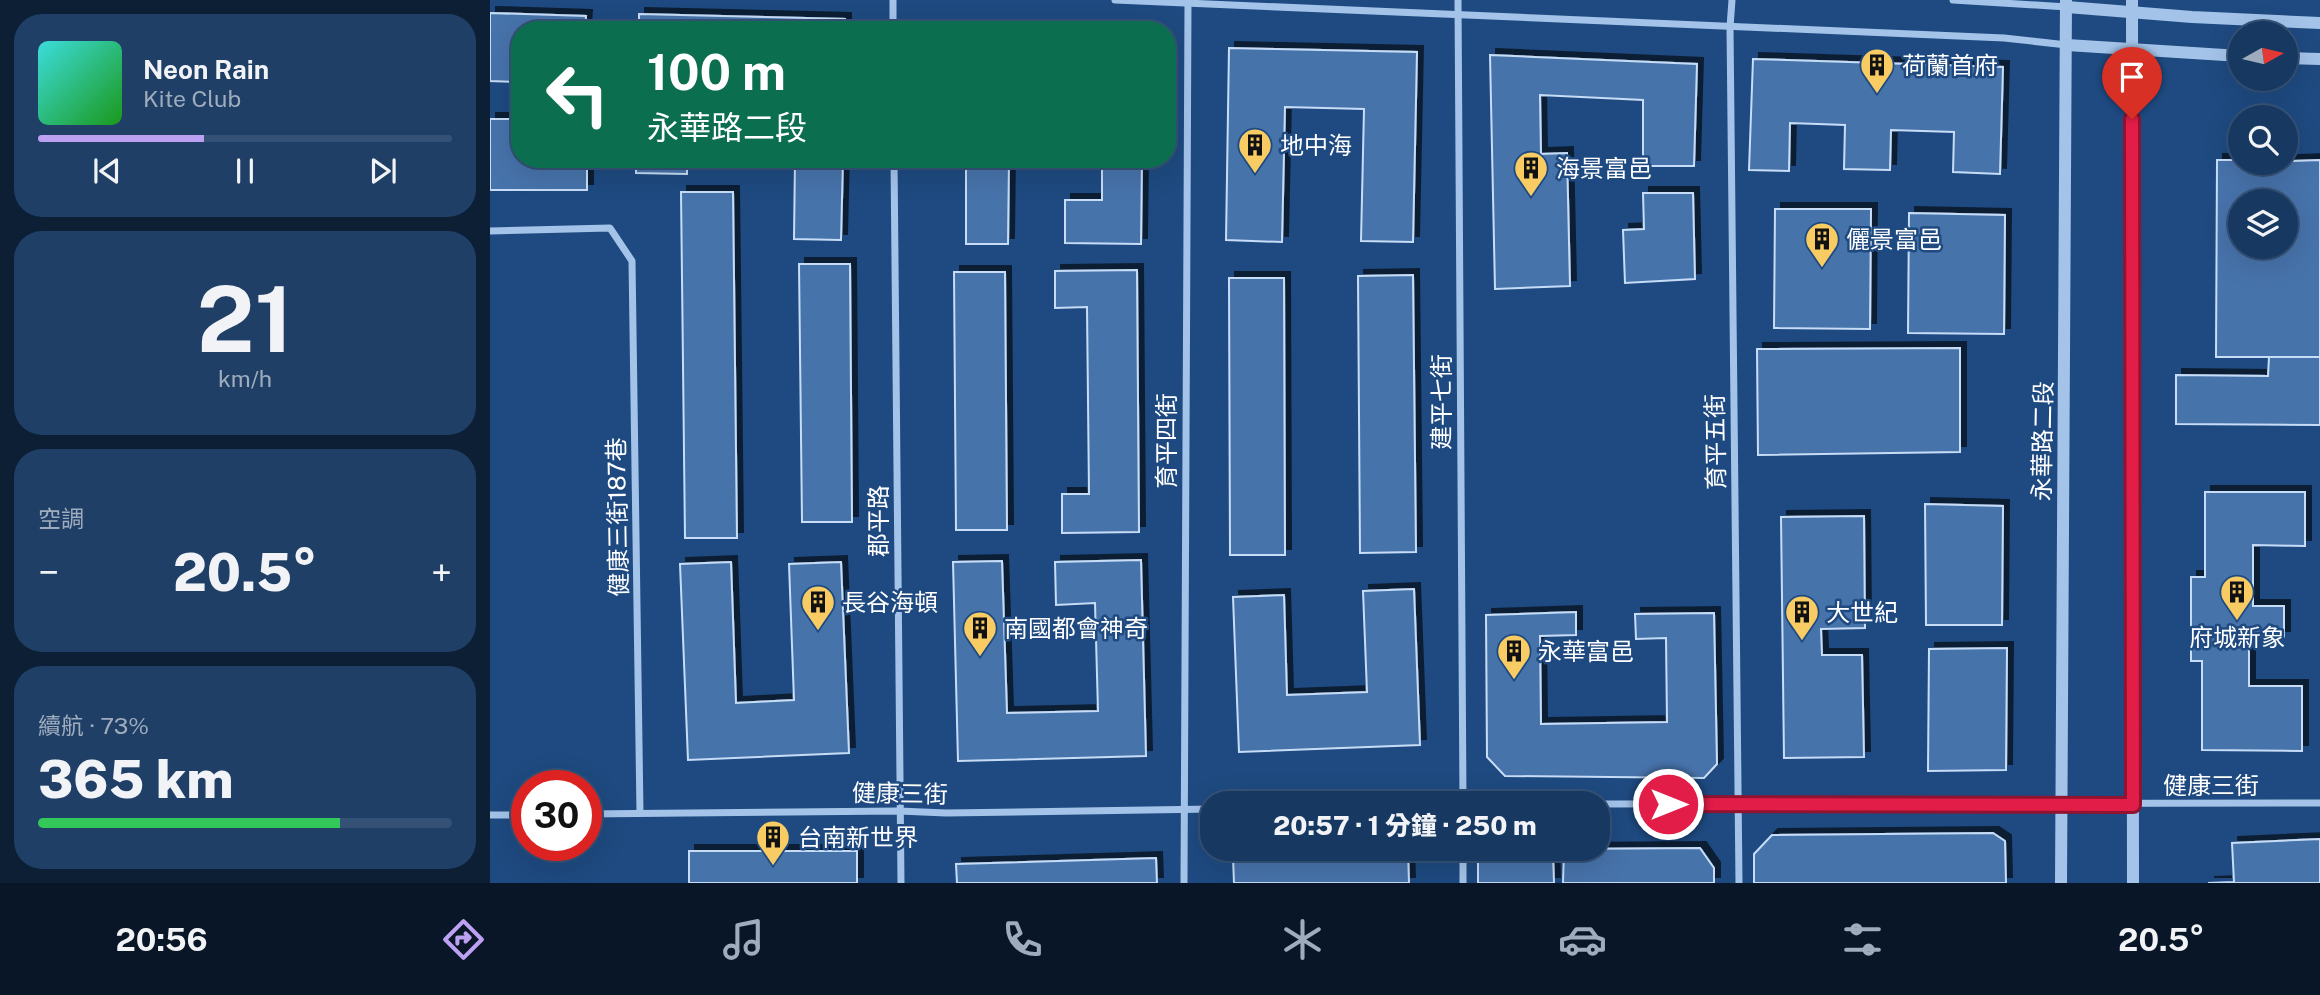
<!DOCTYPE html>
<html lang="zh-TW">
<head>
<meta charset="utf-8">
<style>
  :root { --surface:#163861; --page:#1f3f67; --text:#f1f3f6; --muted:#9eacbd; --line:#355276; --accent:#bca0f2 }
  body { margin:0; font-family:"Public Sans","Noto Sans TC",sans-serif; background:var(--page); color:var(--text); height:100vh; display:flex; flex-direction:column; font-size:26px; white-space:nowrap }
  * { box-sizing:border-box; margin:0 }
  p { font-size:23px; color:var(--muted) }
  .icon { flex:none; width:38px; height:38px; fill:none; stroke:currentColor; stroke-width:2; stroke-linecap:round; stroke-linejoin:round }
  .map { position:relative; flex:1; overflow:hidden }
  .drawer { display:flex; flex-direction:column; gap:14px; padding:14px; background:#0c1f35; width:490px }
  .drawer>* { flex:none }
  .top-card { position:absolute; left:21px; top:21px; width:665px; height:147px; border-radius:28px; box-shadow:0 7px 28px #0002,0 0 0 2px var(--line); background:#0b6e4f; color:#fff; overflow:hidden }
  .needle { width:46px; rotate:82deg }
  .buttons { position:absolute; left:1738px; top:21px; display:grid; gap:14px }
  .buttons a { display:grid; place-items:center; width:70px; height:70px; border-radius:50%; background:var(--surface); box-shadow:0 7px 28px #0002,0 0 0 2px var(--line); font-size:35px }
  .speed { position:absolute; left:21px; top:770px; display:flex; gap:14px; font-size:35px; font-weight:700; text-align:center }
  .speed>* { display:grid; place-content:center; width:91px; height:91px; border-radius:50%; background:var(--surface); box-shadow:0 7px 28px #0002,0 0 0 2px var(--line); line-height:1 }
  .speed .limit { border:10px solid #d22; background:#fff; color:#111 }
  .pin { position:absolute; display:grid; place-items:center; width:60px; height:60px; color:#fff; margin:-72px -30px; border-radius:50% 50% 50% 0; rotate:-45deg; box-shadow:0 0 7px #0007 }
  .pin .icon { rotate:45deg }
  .me { position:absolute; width:77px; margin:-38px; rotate:90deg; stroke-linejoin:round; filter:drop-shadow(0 0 5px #0008) }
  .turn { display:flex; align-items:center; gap:24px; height:147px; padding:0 21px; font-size:32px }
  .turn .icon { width:91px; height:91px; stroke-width:2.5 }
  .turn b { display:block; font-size:49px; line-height:60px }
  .big { font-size:52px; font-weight:800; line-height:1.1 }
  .drawer .tile { flex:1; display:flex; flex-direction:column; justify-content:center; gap:10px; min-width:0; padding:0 24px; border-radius:28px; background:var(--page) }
  .drawer .dial { align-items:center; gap:0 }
  .dial b { font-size:91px; line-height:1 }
  .song { display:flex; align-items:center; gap:21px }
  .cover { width:84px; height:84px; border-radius:10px; background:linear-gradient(135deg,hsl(180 70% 55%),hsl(120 70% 35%)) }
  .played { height:7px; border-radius:4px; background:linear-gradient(90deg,var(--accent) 40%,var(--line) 40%) }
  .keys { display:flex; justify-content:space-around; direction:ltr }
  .heat { display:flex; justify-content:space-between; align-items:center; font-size:38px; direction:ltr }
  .charge { height:10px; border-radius:5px; background:linear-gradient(90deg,#34c759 73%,var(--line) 0) }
  .trip { position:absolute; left:710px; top:791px; width:410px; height:70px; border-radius:28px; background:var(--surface); box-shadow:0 7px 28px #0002,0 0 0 2px var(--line); font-weight:800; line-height:70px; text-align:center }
  .dock { display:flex; height:112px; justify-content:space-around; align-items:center; background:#091627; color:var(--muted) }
  .dock .icon { width:49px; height:49px }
  .dock .current { color:var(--accent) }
  .dock b { font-size:32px; color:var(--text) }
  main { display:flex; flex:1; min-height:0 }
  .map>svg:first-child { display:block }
  .building { fill:#4673ab; stroke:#c7ddf7; stroke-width:2; fill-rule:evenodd; filter:url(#shadow) }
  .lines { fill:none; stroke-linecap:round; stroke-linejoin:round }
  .minor { stroke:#a3c3e9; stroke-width:7 }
  .tertiary { stroke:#a3c3e9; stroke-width:12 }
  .route-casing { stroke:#92132f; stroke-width:18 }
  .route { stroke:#e11d48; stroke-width:12 }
  .labels { text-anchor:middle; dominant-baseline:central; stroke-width:5; stroke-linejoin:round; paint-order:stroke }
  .poi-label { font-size:24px; fill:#fff; stroke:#1e4a81; text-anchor:start }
  .street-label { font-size:24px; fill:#fff; stroke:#1e4a81 }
</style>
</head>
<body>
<main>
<section class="drawer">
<div class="tile">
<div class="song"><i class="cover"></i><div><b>Neon Rain</b><p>Kite Club</p></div></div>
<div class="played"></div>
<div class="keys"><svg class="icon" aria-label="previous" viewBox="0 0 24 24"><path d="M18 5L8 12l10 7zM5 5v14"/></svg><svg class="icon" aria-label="pause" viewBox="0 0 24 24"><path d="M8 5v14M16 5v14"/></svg><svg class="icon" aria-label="next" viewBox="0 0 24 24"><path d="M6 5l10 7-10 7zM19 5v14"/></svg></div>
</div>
<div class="tile dial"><b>21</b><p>km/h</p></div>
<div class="tile"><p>空調</p>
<div class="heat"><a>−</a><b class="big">20.5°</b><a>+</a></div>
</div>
<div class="tile"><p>續航 · 73%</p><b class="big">365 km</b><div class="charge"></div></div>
</section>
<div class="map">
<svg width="1830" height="883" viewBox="0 0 1830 883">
  <defs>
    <filter id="shadow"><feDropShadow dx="6" dy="-6" stdDeviation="0" flood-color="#0009"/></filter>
  </defs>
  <rect width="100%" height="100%" fill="#1e4a81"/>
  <!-- building -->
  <g class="building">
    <polygon points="0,13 96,16 95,30 30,30 30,82 0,81"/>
    <polygon points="149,14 355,19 355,30 149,30"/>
    <polygon points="739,48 927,52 923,242 871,241 874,109 795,107 792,242 736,240"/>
    <polygon points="1000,55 1207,64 1204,166 1153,166 1153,100 1050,95 1051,154 1077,153 1080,286 1005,289"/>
    <polygon points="1263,59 1513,67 1510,174 1463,172 1464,132 1401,130 1400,170 1354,169 1355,125 1300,123 1299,171 1259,170"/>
    <polygon points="0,119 30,119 30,159 97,159 97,190 0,190"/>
    <polygon points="146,159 197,159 197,174 146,173"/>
    <polygon points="305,159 353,159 351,240 304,239"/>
    <polygon points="476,159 519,159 518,244 476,244"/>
    <polygon points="612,159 652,159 651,244 575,243 575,200 612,200"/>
    <path d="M1727 160H1750V163L1830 160V357H1726ZM1750 201H1796V247H1750Z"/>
    <polygon points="191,192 243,192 247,538 195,538"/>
    <polygon points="1153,193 1203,193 1205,279 1135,283 1133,230 1154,229"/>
    <polygon points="1285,209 1381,209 1380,329 1284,328"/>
    <polygon points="1419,213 1515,215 1514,334 1418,333"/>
    <polygon points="309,264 360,264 362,522 312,522"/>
    <polygon points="647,270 649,532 572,533 572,494 599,494 597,307 565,308 565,271"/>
    <polygon points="464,272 515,272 517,530 466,530"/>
    <polygon points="923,275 926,552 870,553 868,276"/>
    <polygon points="739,278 794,278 795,555 740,555"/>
    <polygon points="1470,348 1470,452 1268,455 1267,349"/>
    <polygon points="1779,357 1830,357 1830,425 1686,424 1686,375 1778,376"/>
    <polygon points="1715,492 1815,492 1815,546 1763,545 1763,606 1794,606 1794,637 1759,637 1759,686 1812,686 1812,751 1712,750 1712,661 1701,661 1701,577 1715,577"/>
    <polygon points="1435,504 1513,506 1512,625 1436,625"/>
    <polygon points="1374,516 1375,628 1331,629 1332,655 1372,655 1374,757 1294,758 1291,517"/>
    <polygon points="651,560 656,756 468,761 463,562 512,561 517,713 608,711 605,603 566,605 565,562"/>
    <polygon points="241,562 246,703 304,700 299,564 351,562 359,753 198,760 190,564"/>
    <polygon points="924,589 930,745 749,752 743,597 794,595 797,695 877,692 873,591"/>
    <polygon points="1086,612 1086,635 1050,636 1051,724 1177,722 1176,638 1146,639 1145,614 1224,613 1227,764 1214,778 1015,776 997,757 996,615"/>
    <polygon points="1517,648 1516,770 1438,771 1439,649"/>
    <polygon points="1503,833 1515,841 1516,883 1264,883 1264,854 1282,835"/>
    <polygon points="1830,839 1830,883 1718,883 1744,882 1742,843"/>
    <polygon points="1210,848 1224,868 1224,883 1073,883 1074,849"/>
    <rect x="199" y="851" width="168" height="32"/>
    <polygon points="918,851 919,883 744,883 743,857"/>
    <polygon points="1006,853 1063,853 1064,883 988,883 988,861"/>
    <polygon points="666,858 667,883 467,883 466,864"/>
  </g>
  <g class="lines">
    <!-- minor -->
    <g class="minor">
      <polyline points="403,0 403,30"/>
      <polyline points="625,0 1514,38 1577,45"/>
      <polyline points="968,0 973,803"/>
      <polyline points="1242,0 1240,27 1249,883"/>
      <polyline points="1463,0 1577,7"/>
      <polyline points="404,159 411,883"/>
      <polyline points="0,231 120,228 142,261 150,813"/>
      <polyline points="1108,804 1830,803"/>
      <polyline points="96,814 409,811 456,813 723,809"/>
      <polyline points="0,815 37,815"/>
      <polyline points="973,849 973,883"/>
      <polyline points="694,883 698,2"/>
    </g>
    <!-- tertiary -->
    <g class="tertiary">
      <polyline points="1642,0 1643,883"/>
      <polyline points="1577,7 1702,17 1830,23"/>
      <polyline points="1577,45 1750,56"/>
      <polyline points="1796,58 1830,59"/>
      <polyline points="1571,883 1576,0"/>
    </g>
  </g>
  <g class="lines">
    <!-- route casing -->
    <g class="route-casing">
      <polyline id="route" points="1178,804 1643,805 1642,119"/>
    </g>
    <!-- route -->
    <use href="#route" class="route"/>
  </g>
  <!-- icons -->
  <defs>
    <g id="building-pin" transform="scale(1.75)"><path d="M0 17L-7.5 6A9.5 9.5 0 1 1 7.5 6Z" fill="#f8cc62" stroke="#1e4a81"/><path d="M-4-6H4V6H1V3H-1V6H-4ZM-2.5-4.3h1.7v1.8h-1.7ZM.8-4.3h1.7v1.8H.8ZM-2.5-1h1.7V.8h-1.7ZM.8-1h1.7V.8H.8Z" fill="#111"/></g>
  </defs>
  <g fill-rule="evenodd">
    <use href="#building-pin" x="1387" y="65"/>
    <use href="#building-pin" x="765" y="145"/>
    <use href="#building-pin" x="1041" y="168"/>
    <use href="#building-pin" x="1332" y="239"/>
    <use href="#building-pin" x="1747" y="592"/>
    <use href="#building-pin" x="328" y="602"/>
    <use href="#building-pin" x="1312" y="612"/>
    <use href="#building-pin" x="490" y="628"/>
    <use href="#building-pin" x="1024" y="651"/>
    <use href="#building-pin" x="283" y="837"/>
  </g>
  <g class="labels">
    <!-- poi labels -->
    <g class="poi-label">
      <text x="1412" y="65">荷蘭首府</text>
      <text x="790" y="145">地中海</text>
      <text x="1066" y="168">海景富邑</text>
      <text x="1356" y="239">儷景富邑</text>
      <text x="352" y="602">長谷海頓</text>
      <text x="1336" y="612">大世紀</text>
      <text x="514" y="628">南國都會神奇</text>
      <text x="1747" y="637" text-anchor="middle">府城新象</text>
      <text x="1048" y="651">永華富邑</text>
      <text x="308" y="837">台南新世界</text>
    </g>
    <!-- street labels -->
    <g class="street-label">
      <text transform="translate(951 402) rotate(-90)">建平七街</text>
      <text transform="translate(676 441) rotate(-90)">育平四街</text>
      <text transform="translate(1552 441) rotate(-89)">永華路二段</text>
      <text transform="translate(1225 442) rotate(-91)">育平五街</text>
      <text transform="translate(127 517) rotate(-91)">健康三街187巷</text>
      <text transform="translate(388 521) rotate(-90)">郡平路</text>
      <text x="1721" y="785">健康三街</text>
      <text transform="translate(410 793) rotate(1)">健康三街</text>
    </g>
  </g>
</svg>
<div class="buttons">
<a><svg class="needle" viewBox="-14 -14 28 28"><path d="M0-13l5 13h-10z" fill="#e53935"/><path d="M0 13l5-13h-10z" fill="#9eacbd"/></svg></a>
<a><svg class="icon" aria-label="search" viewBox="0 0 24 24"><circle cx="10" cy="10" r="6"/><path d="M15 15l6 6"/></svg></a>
<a><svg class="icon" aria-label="layers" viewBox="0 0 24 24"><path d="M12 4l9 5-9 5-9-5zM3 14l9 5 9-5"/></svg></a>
</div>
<div class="speed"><div class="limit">30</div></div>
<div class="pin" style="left:1642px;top:119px;background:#d93025"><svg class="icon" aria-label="arrive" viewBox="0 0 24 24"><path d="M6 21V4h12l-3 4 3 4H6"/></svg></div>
<svg class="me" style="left:1178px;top:804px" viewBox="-20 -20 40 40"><circle r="17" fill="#e11d48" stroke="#fff" stroke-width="3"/><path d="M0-11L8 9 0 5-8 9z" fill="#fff"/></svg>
<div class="trip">20:57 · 1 分鐘 · 250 m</div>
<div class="top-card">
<div class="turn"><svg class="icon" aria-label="left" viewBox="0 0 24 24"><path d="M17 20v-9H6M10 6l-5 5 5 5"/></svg><div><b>100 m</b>永華路二段</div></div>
</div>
</div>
</main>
<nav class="dock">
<b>20:56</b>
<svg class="icon current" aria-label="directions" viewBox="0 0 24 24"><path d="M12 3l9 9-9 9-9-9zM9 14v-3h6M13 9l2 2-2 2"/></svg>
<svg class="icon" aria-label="music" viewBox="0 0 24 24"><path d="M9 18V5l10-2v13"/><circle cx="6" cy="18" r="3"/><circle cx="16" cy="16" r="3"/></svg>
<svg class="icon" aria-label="phone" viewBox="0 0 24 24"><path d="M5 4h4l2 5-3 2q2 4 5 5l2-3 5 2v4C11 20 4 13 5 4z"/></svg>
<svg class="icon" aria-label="climate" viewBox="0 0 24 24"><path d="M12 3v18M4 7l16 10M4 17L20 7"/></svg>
<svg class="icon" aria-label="car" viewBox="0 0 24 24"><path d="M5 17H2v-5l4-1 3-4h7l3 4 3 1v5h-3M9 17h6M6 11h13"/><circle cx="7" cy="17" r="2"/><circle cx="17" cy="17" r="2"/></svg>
<svg class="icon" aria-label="filters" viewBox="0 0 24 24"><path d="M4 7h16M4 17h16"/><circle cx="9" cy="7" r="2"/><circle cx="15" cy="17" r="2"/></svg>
<b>20.5°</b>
</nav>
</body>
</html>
